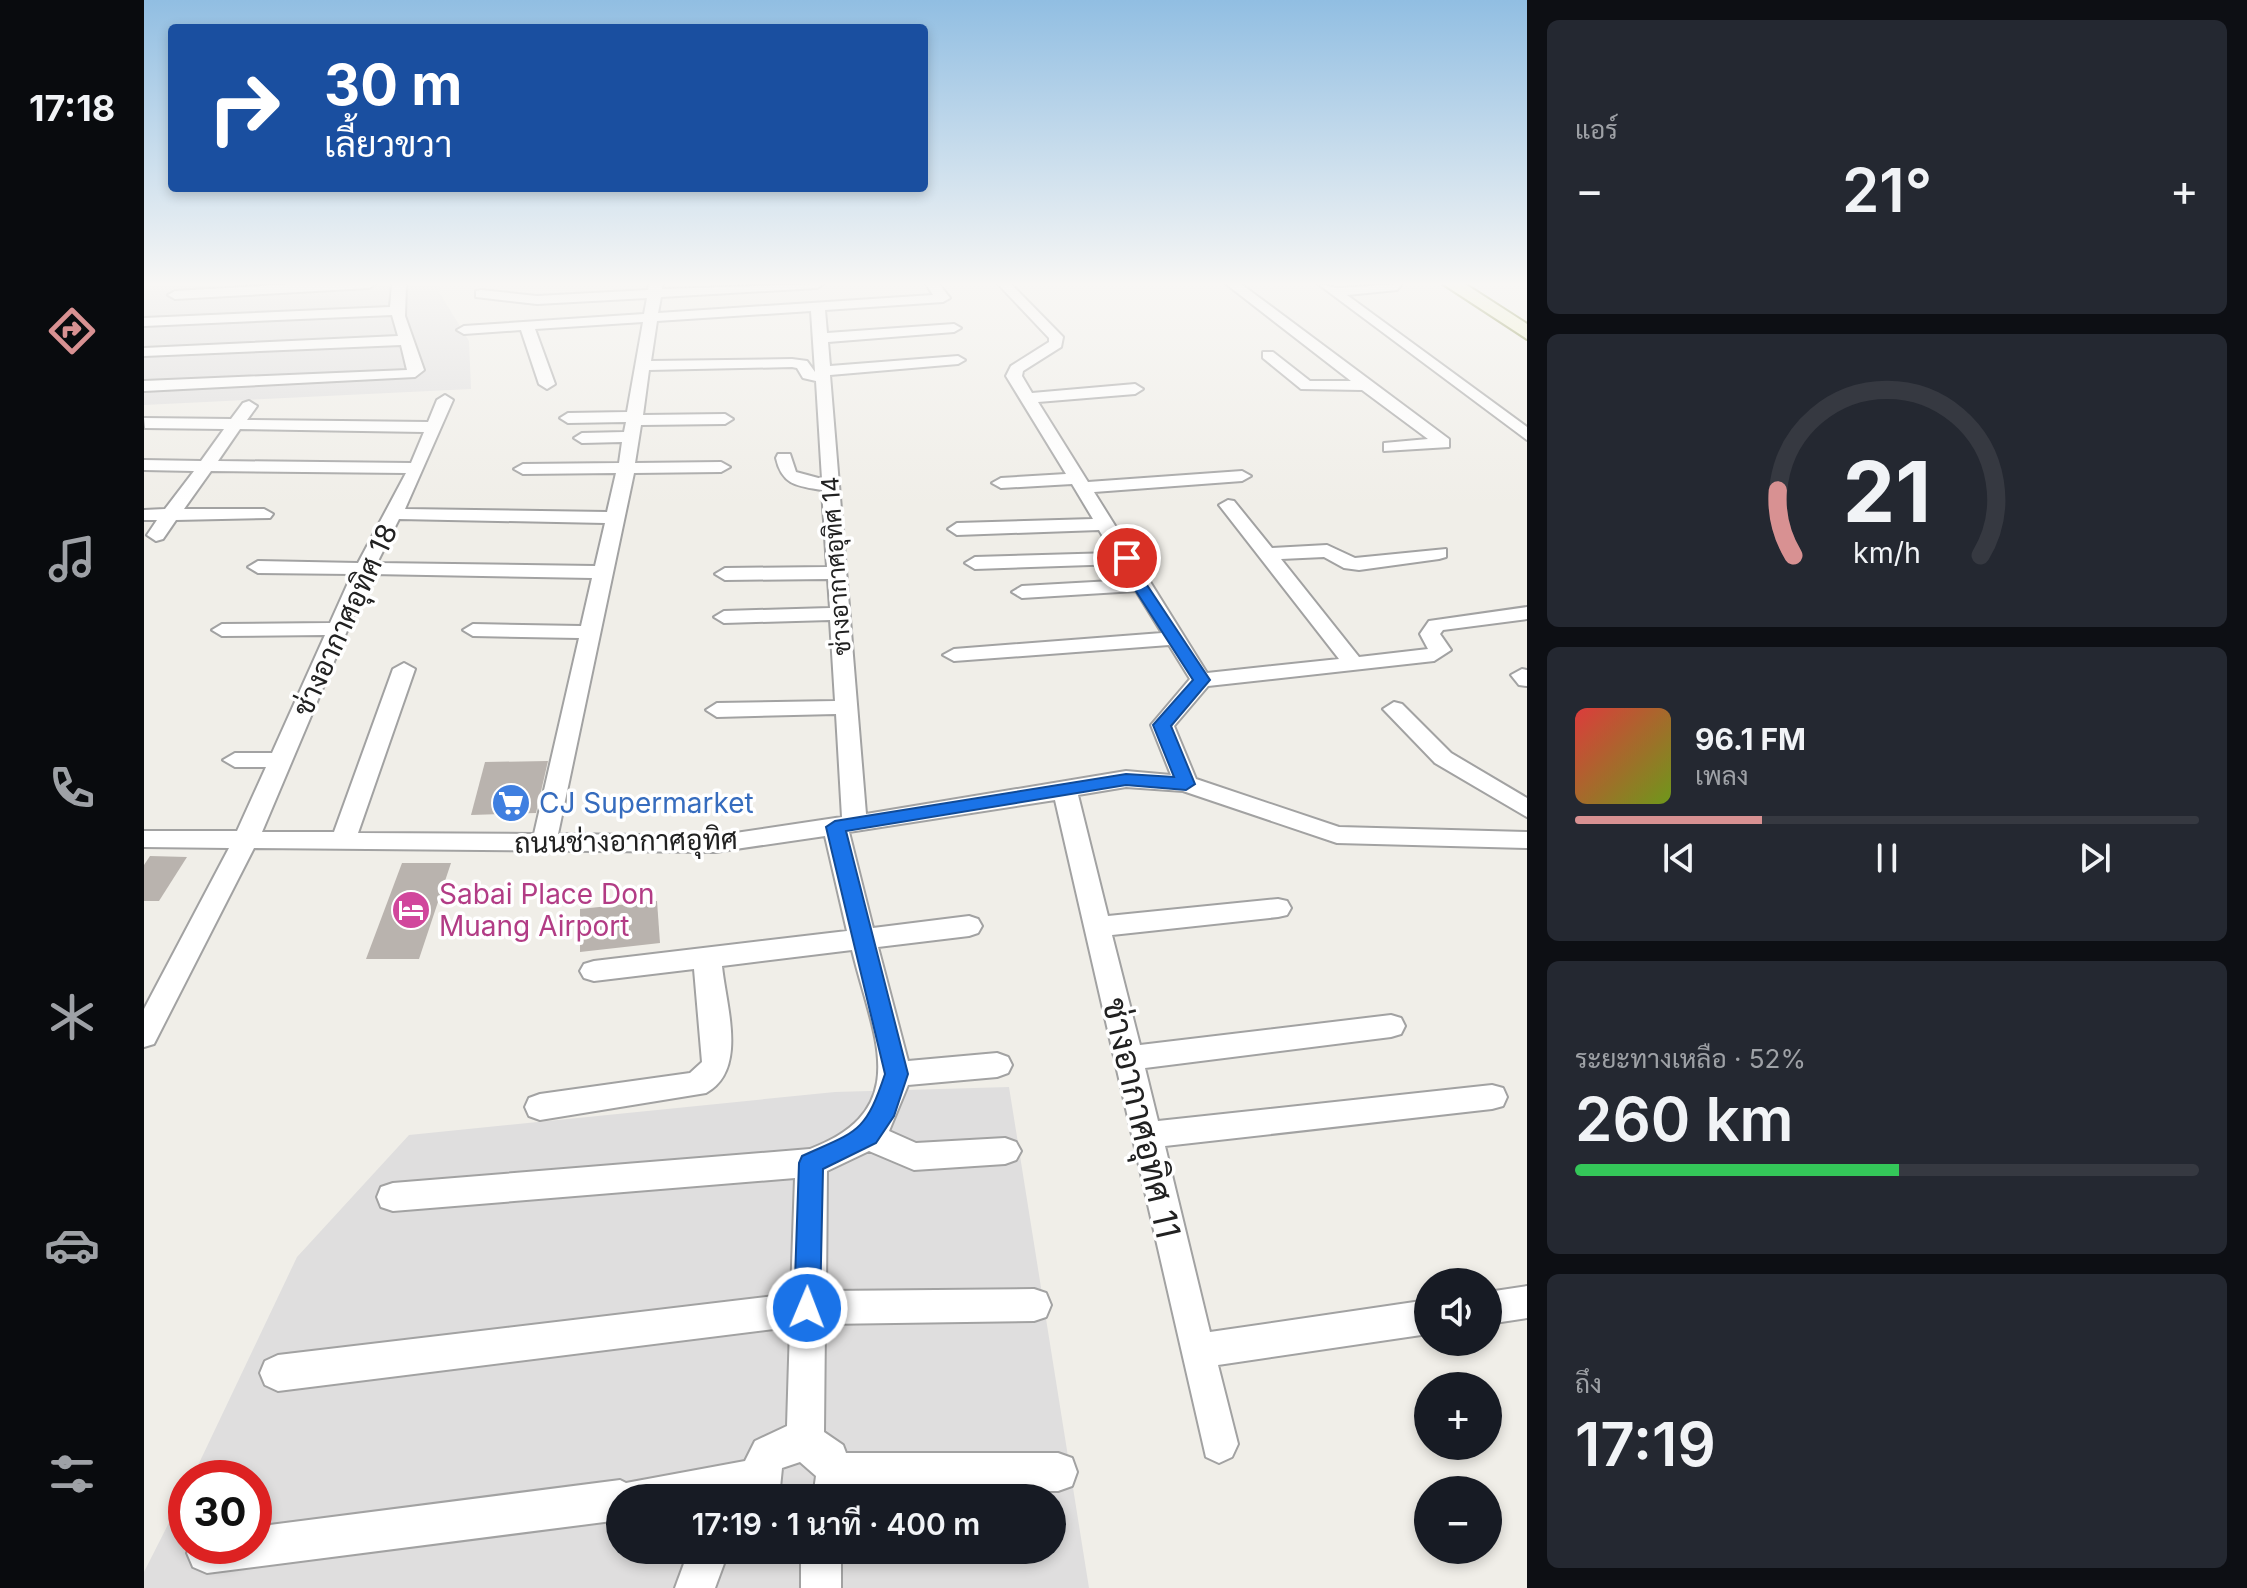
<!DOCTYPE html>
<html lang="th">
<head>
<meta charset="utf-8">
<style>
  :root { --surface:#171b24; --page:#242831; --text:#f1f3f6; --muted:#9ea1a6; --line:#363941; --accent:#d89192 }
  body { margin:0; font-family:Inter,Sarabun,sans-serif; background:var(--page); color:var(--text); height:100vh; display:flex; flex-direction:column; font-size:30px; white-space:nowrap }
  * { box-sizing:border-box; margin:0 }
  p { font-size:26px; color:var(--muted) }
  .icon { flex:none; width:44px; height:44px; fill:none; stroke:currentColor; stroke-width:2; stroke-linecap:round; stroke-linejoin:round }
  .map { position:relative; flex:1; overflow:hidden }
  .drawer { display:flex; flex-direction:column; gap:20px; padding:20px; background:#0d0f14; width:720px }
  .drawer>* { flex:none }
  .top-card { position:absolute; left:24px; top:24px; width:760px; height:168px; border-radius:8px; box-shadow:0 4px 12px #0003; background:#1a4fa0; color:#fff; overflow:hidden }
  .buttons { position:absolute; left:1270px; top:1268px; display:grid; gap:16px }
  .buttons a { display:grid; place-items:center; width:88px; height:88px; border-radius:50%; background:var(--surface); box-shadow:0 4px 12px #0003; font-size:40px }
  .speed { position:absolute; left:24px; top:1460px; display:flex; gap:16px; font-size:40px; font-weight:700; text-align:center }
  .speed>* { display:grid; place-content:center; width:104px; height:104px; border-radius:50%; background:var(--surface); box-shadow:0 4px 12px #0003; line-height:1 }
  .speed .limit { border:12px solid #d22; background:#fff; color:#111 }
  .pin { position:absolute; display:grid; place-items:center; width:68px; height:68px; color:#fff; margin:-34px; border:4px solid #fff; border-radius:50%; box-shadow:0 2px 8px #0007 }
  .me { position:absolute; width:88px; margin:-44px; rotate:1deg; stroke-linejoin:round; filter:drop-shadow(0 0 6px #0008) }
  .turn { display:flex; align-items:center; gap:28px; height:168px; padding:0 24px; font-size:36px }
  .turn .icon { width:104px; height:104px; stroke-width:2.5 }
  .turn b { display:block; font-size:56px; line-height:68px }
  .big { font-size:60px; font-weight:600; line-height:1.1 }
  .drawer .tile { flex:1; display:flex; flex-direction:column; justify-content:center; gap:12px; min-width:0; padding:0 28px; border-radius:12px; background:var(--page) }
  .drawer .dial { align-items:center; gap:0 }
  .dial svg { height:208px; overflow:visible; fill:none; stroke:var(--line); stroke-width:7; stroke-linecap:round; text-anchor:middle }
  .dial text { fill:var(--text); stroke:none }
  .song { display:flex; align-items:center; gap:24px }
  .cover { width:96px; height:96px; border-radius:12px; background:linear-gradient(135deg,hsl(0 70% 55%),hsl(80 70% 35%)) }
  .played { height:8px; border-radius:4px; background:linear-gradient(90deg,var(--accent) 30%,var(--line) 30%) }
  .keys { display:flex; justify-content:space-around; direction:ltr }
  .heat { display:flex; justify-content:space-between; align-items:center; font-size:44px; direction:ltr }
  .charge { height:12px; border-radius:6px; background:linear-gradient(90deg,#34c759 52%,var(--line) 0) }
  .trip { position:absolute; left:462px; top:1484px; width:460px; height:80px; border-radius:40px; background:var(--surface); box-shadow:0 4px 12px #0003; font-weight:600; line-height:80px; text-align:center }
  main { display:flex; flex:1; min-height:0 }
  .tab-bar { display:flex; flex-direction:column; width:144px; justify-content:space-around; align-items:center; background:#090b0e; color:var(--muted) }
  .tab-bar .icon { width:56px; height:56px }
  .tab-bar .selected { color:var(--accent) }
  .tab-bar b { font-size:36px; color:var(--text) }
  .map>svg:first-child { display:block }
  .residential { fill:#dfdede; fill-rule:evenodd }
  .building { fill:#b9b3ae }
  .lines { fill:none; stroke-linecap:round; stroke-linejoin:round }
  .street-casing { stroke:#a2a2a2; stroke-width:4 }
  .secondary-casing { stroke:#626d12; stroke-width:4 }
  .street { fill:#fff; fill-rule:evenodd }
  .secondary { fill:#f0f3c3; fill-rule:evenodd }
  .route { fill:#1a73e8; stroke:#114b97; stroke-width:2 }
  .labels { text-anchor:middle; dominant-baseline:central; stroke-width:7; stroke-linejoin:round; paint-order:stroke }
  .far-street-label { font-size:24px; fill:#212121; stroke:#fff }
  .street-label { font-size:28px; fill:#212121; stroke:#fff }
  .shop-label { font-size:28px; fill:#366cbe; stroke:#fff; text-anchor:start }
  .hotel-label { font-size:28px; fill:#b23c85; stroke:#fff; text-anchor:start }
  .near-street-label { font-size:34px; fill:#212121; stroke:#fff }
</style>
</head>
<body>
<main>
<nav class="tab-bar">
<b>17:18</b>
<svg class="icon selected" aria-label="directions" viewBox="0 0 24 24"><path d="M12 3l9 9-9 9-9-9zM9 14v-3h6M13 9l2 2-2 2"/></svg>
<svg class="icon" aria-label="music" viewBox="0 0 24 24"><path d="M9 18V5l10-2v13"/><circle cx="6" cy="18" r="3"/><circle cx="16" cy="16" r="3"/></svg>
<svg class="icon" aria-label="phone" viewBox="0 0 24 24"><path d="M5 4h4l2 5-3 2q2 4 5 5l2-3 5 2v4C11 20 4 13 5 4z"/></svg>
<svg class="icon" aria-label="climate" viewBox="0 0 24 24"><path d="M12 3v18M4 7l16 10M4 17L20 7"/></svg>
<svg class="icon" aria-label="car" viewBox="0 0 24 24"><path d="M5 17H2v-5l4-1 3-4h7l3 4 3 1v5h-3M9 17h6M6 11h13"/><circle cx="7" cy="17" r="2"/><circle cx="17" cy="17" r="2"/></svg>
<svg class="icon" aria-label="filters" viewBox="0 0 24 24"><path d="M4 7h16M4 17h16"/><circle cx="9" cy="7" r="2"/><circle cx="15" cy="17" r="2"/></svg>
</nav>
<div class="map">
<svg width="1383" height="1588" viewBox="0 0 1383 1588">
  <rect width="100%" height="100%" fill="#f0eee8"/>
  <!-- residential -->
  <g class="residential">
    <polygon points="0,284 297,284 295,292 325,341 327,389 0,405"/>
    <path d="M865 1087 945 1588H0V1572L42 1489V1546H110V1478H48L153 1257 265 1135 691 1092ZM476 1498H908V1550H476Z"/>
  </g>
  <!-- building -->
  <g class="building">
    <polygon points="404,761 392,813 327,815 341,762"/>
    <polygon points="6,856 43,857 15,901 0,901 0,865"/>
    <polygon points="258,863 307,863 275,959 222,959"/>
    <polygon points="513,901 516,943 436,952 436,909"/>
  </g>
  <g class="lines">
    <!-- street casing -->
    <g class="street-casing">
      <g id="street">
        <polygon points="151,284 231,284 225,288 31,299 24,295 31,291"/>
        <polygon points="248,284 262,284 261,316 280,370 271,377 0,391 0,381 263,370 257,345 0,356 0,348 254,336 248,315 0,326 0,318 246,307"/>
        <path d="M505 284H519L518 289 679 284 673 288 517 297 514 313 789 295 782 284H795L806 298 799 302 681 310 683 333 810 324 817 328 810 332 684 342 686 366 814 356 821 360 814 364 686 375 722 814 982 771 1027 775 1007 725 1046 679 1025 645 810 661 799 655 810 649 1018 633 992 591 878 598 868 592 878 586 986 580 976 564 831 569 821 563 831 557 969 553 955 530 813 535 804 529 813 523 949 519 928 484 857 488 848 483 857 478 922 474 862 376 867 366 905 342V338L854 284H867L919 337 917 347 879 371 878 376 888 393 991 384 999 389 991 394 894 402 944 482 1098 471 1107 476 1098 481 950 492 1063 673 1195 659 1075 505 1084 500 1090 501 1128 548 1183 545 1211 558 1302 549V557L1295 559 1215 570 1200 568 1180 557 1137 559 1215 657 1284 649 1276 634 1285 621 1383 607V619L1299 630 1296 634 1307 650 1290 661 1064 686 1030 726 1052 779 1195 827 1383 832V848L1193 843 1039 791 982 787 934 795 964 916 1134 899 1143 901 1147 908 1143 915 1134 917 968 935 996 1045 1247 1015 1257 1018 1261 1026 1257 1034 1247 1037 1001 1068 1014 1121 1348 1085 1359 1088 1363 1097 1359 1106 1348 1109 1021 1146 1066 1332 1284 1300V1334L1074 1365 1094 1444 1088 1457 1075 1463 1062 1457 911 800 705 832 729 928 825 916 834 919 838 926 834 933 825 936 734 947 764 1061 853 1053 864 1057 868 1065 864 1073 853 1077 764 1085 745 1131 772 1143 861 1138 872 1142 877 1151 872 1160 861 1164 770 1170 725 1151 683 1171 682 1291 890 1289 902 1293 907 1305 902 1317 890 1321 681 1324 680 1432 699 1445 702 1453H914L928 1458 933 1472 928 1486 914 1491H708L707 1498H669L672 1476 656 1462 638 1468 635 1498H476V1520L63 1573 49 1567 43 1553 46 1546H110V1527L476 1480 482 1483 601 1461 611 1441 643 1426 646 1327 134 1391 121 1385 116 1373 121 1361 134 1355 647 1294 651 1178 249 1211 237 1207 233 1197 237 1187 249 1183 666 1149C772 1109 728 1034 708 950L578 966C582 1006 604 1070 562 1093L396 1120 385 1116 381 1107 385 1098 396 1094 546 1073 558 1062 550 969 450 981 440 978 436 971 440 964 450 961 703 931 681 836 571 852 110 848 10 1044 0 1047V1009L85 848 0 847V831H93L122 767H91L79 760 91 753H128L181 635 78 636 68 630 78 624 186 623 208 574 114 573 104 567 114 561 214 563 262 473 67 471 40 509H120L129 514 126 518 32 520 19 539 12 541 3 535 13 520H0V510L21 509 50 471 0 470V460L57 461 80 429 1 428 0 418 87 419 99 403 105 401 113 406 103 420 284 422 293 400 301 395 309 400 261 509 463 512 472 473 379 474 370 469 379 464 475 463 478 442 438 443 430 438 438 433 480 432 482 422 424 423 416 418 424 413 483 412 499 322 391 329 411 384 403 389 395 384 377 330 320 334 313 330 320 326 500 314 503 298 393 304 332 297V291L337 290 393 296 504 290ZM667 311 671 372 663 361 648 359 507 361 513 321ZM648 367 653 368 659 378 672 381 678 479 652 472 646 454H634L632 458C638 485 653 486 678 490L683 567 581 568 571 574 581 580 684 579 686 608 580 611 570 617 580 623 686 620 691 701 573 703 562 710 573 717 692 714 698 817 571 836 414 834 490 473 577 472 586 467 577 462 491 463 497 425 581 424 589 419 581 414 499 415 505 370ZM96 429 280 432 267 463 74 461ZM255 519 461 523 451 566 233 563ZM227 574 448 578 437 626 329 624 319 630 329 636 435 638 390 834 214 833 271 669 260 663 249 669 190 832H118Z"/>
        <polygon points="1082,284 1097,284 1305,439 1305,447 1240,451 1240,443 1284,439 1218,390 1157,389 1119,358 1119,352 1129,352 1166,381 1207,381"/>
        <polygon points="1174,284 1193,288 1258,284 1253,290 1203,295 1383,427 1383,440"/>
        <polygon points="1378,669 1383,670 1383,686 1375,685 1367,675"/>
        <polygon points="1250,702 1258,704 1307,753 1383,798 1383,817 1291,763 1239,709"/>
        <polygon points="1383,1286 1383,1318 1344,1324 1344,1292"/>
        <polygon points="545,1550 585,1550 571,1588 531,1588"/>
        <rect x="657" y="1550" width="40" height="38"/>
      </g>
    </g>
    <!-- secondary casing -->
    <g class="secondary-casing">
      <polygon id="secondary" points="1299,284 1321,284 1383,324 1383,339"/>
    </g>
    <!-- street -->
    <use href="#street" class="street"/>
    <!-- secondary -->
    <use href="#secondary" class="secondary"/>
  </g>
  <!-- sky -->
  <linearGradient id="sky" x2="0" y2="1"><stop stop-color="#91bee2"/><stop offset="0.56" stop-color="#f8f7f5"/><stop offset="1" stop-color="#f8f7f5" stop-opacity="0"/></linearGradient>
  <rect width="1383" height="507" fill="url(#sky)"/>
  <!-- route -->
  <path class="route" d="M978 555H988L1003 585 1066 680 1027 726 1051 784 1042 790 982 785 702 831 764 1074 750 1116 732 1143 679 1169 676 1308 672 1317 663 1320 654 1317 650 1308 655 1163 658 1156C713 1131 721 1134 741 1074L682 827 691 821 982 774 1030 777 1009 725 1049 680 988 585 976 558Z"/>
  <!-- icons -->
  <defs>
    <g id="supermarket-disc" transform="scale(2)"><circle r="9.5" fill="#3f7fe0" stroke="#fff"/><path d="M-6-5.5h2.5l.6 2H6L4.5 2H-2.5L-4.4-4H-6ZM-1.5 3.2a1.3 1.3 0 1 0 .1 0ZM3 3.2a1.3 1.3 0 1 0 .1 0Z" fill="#fff"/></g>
    <g id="hotel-disc" transform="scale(2)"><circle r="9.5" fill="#d1479c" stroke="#fff"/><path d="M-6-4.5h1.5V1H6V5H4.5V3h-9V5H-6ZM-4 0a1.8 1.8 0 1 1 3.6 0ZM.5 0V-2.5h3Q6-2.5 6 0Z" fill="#fff"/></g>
  </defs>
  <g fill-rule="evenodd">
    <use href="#supermarket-disc" x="367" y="803"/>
    <use href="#hotel-disc" x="267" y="910"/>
  </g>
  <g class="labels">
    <!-- far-street labels -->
    <g class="far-street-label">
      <text transform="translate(692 566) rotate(-94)">ช่างอากาศอุทิศ 14</text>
    </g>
    <!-- street labels -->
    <g class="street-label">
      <text transform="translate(201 620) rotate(-65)">ช่างอากาศอุทิศ 18</text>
      <text transform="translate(482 841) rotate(-1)">ถนนช่างอากาศอุทิศ</text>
    </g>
    <!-- shop labels -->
    <g class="shop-label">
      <text x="395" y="803">CJ Supermarket</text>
    </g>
    <!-- hotel labels -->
    <g class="hotel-label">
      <text x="295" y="894">Sabai Place Don<tspan x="295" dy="32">Muang Airport</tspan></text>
    </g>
    <!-- near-street labels -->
    <g class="near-street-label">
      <text transform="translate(998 1118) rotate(77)">ช่างอากาศอุทิศ 11</text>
    </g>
  </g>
</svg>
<div class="buttons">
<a><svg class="icon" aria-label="sound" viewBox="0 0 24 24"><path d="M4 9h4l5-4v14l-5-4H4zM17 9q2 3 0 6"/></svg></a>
<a>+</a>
<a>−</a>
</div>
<div class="speed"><div class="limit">30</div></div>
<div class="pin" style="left:983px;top:558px;background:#d93025"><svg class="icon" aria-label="arrive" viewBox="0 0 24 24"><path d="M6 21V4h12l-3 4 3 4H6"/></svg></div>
<svg class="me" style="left:663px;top:1308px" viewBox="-20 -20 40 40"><circle r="17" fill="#1a73e8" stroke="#fff" stroke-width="3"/><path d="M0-11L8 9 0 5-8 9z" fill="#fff"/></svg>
<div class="trip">17:19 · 1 นาที · 400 m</div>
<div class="top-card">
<div class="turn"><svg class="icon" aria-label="right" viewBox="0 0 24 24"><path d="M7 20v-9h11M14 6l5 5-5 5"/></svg><div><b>30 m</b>เลี้ยวขวา</div></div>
</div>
</div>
<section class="drawer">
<div class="tile"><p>แอร์</p>
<div class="heat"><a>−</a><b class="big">21°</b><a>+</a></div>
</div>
<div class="tile dial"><svg viewBox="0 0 100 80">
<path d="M14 69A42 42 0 1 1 86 69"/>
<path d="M14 69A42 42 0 0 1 8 44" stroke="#d89192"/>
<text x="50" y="56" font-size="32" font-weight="700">21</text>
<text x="50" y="72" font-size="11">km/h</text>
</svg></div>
<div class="tile">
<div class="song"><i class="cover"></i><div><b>96.1 FM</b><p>เพลง</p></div></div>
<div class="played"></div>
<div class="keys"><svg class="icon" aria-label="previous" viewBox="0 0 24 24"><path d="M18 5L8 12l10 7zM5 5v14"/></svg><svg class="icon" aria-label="pause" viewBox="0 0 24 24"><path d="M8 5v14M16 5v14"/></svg><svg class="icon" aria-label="next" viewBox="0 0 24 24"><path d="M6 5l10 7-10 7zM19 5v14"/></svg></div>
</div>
<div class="tile"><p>ระยะทางเหลือ · 52%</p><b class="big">260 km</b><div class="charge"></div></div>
<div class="tile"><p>ถึง</p><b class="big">17:19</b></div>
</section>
</main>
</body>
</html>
